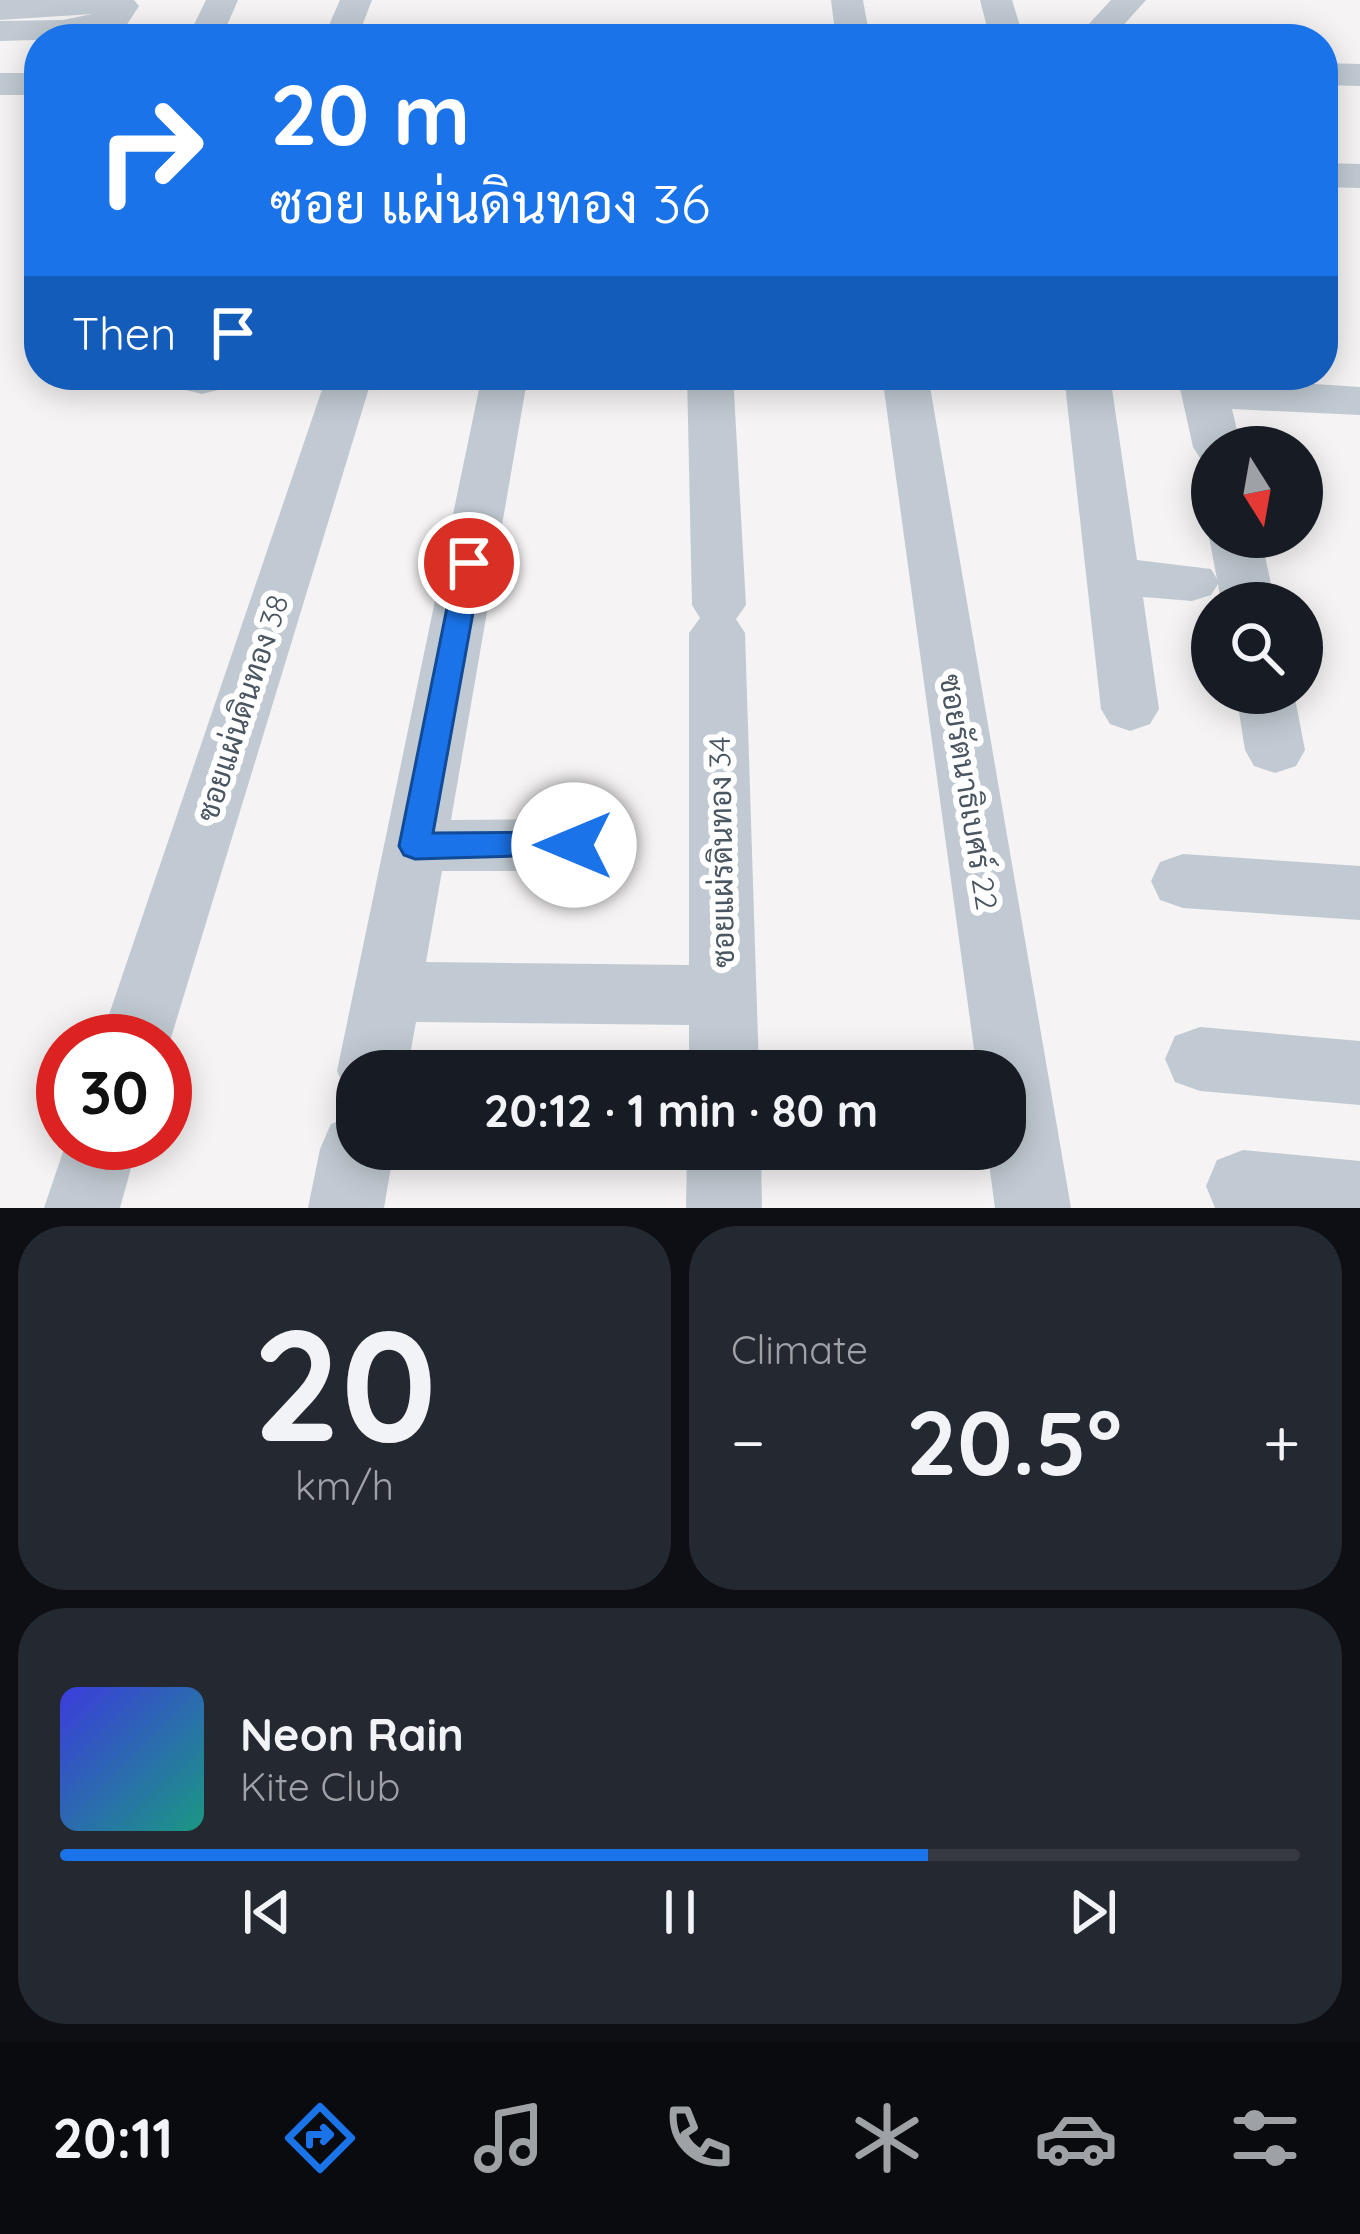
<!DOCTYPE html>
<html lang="en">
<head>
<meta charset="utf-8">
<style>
  :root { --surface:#171b24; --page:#242831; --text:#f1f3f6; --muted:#9ea1a6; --line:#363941; --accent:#1a73e8 }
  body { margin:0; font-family:Quicksand,Sarabun,sans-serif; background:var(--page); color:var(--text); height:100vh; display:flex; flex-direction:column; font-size:45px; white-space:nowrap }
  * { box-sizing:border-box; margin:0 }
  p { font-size:39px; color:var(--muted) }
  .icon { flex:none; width:66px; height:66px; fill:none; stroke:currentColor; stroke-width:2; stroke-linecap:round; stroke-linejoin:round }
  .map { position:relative; height:1208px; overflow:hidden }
  .sheet { display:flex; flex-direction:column; gap:18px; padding:18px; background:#0d0f14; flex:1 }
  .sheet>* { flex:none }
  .hud { position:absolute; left:24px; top:24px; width:1314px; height:366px; border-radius:48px; box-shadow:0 6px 30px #0003; background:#1a73e8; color:#fff; overflow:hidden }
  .needle { width:78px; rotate:169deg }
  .tools { position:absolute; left:1191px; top:426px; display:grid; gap:24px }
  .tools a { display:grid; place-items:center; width:132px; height:132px; border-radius:50%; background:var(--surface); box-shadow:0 6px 30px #0003; font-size:60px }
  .speed { position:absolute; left:36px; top:1014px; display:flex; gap:24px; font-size:60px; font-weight:700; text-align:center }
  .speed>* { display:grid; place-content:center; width:156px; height:156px; border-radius:50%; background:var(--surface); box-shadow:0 6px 30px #0003; line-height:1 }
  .speed .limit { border:18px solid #d22; background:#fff; color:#111 }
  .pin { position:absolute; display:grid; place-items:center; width:102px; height:102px; color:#fff; margin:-51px; border:6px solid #fff; border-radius:50%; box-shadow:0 3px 12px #0007 }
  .me { position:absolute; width:132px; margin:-66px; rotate:270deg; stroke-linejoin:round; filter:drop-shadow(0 0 9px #0008) }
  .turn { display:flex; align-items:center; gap:42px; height:252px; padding:0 48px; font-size:54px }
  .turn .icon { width:156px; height:156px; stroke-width:2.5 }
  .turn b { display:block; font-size:84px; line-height:102px }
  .then { display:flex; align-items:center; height:114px; padding:0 48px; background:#0003; gap:24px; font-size:45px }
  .big { font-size:90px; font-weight:800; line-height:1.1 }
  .sheet .tile { flex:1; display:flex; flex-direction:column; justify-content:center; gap:18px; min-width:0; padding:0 42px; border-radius:48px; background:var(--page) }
  .sheet .dial { align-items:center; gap:0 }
  .dial b { font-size:156px; line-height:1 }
  .song { display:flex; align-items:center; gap:36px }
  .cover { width:144px; height:144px; border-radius:18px; background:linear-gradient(135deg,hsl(240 70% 55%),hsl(170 70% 35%)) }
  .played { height:12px; border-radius:6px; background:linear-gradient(90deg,var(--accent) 70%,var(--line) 70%) }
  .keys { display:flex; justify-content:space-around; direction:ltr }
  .heat { display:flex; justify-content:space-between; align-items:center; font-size:66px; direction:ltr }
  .sheet .tiles { flex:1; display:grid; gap:18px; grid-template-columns:1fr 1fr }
  .tile:last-child { grid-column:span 2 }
  .trip { position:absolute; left:336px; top:1050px; width:690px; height:120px; border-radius:48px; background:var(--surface); box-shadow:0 6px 30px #0003; font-weight:800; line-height:120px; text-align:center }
  .dock { display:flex; height:192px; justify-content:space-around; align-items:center; background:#090b0e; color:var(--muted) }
  .dock .icon { width:84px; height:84px }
  .dock .active { color:var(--accent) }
  .dock b { font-size:54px; color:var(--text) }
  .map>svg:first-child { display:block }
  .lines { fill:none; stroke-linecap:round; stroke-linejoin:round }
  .minor { fill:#c1cad2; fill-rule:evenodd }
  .route { fill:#1a73e8; stroke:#114b97; stroke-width:3 }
  .labels { text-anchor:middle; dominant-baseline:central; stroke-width:12; stroke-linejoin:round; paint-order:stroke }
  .street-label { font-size:30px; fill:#4a5661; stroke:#fff }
</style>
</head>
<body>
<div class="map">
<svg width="1360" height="1208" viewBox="0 0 1360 1208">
  <rect width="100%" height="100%" fill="#f5f3f3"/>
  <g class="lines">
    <!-- minor -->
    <g class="minor">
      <polygon points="0,0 134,0 139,6 126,26 68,39 0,41 0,21 63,20 92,14 0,20"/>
      <polygon points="206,0 238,0 221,39 187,39"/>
      <polygon points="340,0 372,0 357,39 323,39"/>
      <polygon points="831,0 863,0 870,39 836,39"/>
      <polygon points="980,0 1012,0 1024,39 990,39"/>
      <polygon points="1111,0 1146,0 1111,39 1075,39"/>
      <polygon points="1323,63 1360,64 1360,86 1323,85"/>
      <rect x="0" y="73" width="39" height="22"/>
      <polygon points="1323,163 1360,164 1360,188 1323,187"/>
      <polygon points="181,375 227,375 218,390 202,394 186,390"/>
      <polygon points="327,375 373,375 170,1041 165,1051 165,1041 100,1041"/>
      <polygon points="482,375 528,375 451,820 574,819 596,827 605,845 596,863 574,871 442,871 426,962 689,965 689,633 700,618 692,605 687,375 733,375 746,605 736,619 745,633 759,1071 689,1071 689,1025 416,1022 407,1071 357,1071 357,1098 347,1094 337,1071"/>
      <polygon points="882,375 928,375 1071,1208 995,1208 987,1149 1005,1149 1005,1071 977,1071"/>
      <polygon points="1064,375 1110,375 1137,560 1211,569 1217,579 1209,537 1212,532 1212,537 1261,537 1275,603 1221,603 1218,584 1211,595 1192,601 1143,597 1159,709 1150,724 1130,731 1110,724 1101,709"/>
      <polygon points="1177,375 1360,387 1360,415 1232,409 1241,447 1212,447 1212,461 1200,458 1193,447"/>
      <polygon points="1236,693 1294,693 1305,750 1296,766 1275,773 1254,766 1245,750"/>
      <polygon points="1183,854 1360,866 1360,920 1183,908 1160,900 1151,881 1160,862"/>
      <polygon points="1200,1027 1360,1041 1360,1105 1200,1091 1175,1082 1165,1059 1175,1036"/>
      <polygon points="357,1114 357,1149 394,1149 384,1208 308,1208 320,1149 331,1124"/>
      <polygon points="66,1143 138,1143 120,1208 44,1208"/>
      <polygon points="687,1149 761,1149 762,1208 686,1208"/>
      <polygon points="1243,1150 1360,1161 1360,1208 1215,1208 1206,1186 1217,1160"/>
    </g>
  </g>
  <!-- route -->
  <polygon class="route" points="469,554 482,563 433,833 574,832 585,836 589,845 585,854 415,859 404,855 399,846 456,563"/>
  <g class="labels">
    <!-- street labels -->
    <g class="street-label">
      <text transform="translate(242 708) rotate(-72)">ซอยแผ่นดินทอง 38</text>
      <text transform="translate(969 792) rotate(81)">ซอยรัตนาธิเบศร์ 22</text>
      <text transform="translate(721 852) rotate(-91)">ซอยแผ่รดินทอง 34</text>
    </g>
  </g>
</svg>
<div class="tools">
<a><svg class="needle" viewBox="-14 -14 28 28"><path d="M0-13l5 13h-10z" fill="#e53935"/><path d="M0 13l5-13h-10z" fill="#9ea1a6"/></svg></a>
<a><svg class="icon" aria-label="search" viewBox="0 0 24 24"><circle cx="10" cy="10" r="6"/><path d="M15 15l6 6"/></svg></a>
</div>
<div class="speed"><div class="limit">30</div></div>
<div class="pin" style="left:469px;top:563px;background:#d93025"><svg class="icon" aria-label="arrive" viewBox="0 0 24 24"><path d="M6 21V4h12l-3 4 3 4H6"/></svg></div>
<svg class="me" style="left:574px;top:845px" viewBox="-20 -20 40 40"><circle r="19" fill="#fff"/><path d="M0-13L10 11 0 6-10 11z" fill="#1a73e8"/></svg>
<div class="trip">20:12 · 1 min · 80 m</div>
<div class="hud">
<div class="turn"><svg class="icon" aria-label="right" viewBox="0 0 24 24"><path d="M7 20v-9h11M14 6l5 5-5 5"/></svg><div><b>20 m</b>ซอย แผ่นดินทอง 36</div></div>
<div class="then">Then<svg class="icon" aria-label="arrive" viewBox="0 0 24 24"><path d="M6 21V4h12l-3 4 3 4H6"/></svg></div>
</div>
</div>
<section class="sheet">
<div class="tiles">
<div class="tile dial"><b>20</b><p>km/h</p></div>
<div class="tile"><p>Climate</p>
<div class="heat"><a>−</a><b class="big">20.5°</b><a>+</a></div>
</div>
<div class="tile">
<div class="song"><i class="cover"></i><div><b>Neon Rain</b><p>Kite Club</p></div></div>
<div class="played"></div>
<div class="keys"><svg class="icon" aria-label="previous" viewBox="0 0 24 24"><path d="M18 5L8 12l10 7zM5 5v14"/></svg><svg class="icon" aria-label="pause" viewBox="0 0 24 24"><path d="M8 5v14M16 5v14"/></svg><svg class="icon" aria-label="next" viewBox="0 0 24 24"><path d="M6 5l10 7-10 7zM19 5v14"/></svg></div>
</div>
</div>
</section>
<nav class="dock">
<b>20:11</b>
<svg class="icon active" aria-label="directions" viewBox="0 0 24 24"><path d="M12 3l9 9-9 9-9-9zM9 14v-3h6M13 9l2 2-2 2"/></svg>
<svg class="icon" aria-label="music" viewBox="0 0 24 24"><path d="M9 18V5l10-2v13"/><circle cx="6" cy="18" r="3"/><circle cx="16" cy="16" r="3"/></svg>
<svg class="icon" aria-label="phone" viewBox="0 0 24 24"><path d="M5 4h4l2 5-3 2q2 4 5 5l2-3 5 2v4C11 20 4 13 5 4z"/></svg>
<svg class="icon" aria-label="climate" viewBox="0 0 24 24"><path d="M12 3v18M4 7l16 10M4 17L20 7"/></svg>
<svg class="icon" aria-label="car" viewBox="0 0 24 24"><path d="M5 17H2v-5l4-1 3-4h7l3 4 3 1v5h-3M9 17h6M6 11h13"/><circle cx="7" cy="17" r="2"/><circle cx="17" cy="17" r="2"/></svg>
<svg class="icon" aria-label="filters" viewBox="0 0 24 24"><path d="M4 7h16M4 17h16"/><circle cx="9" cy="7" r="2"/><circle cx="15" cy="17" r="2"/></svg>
</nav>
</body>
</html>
